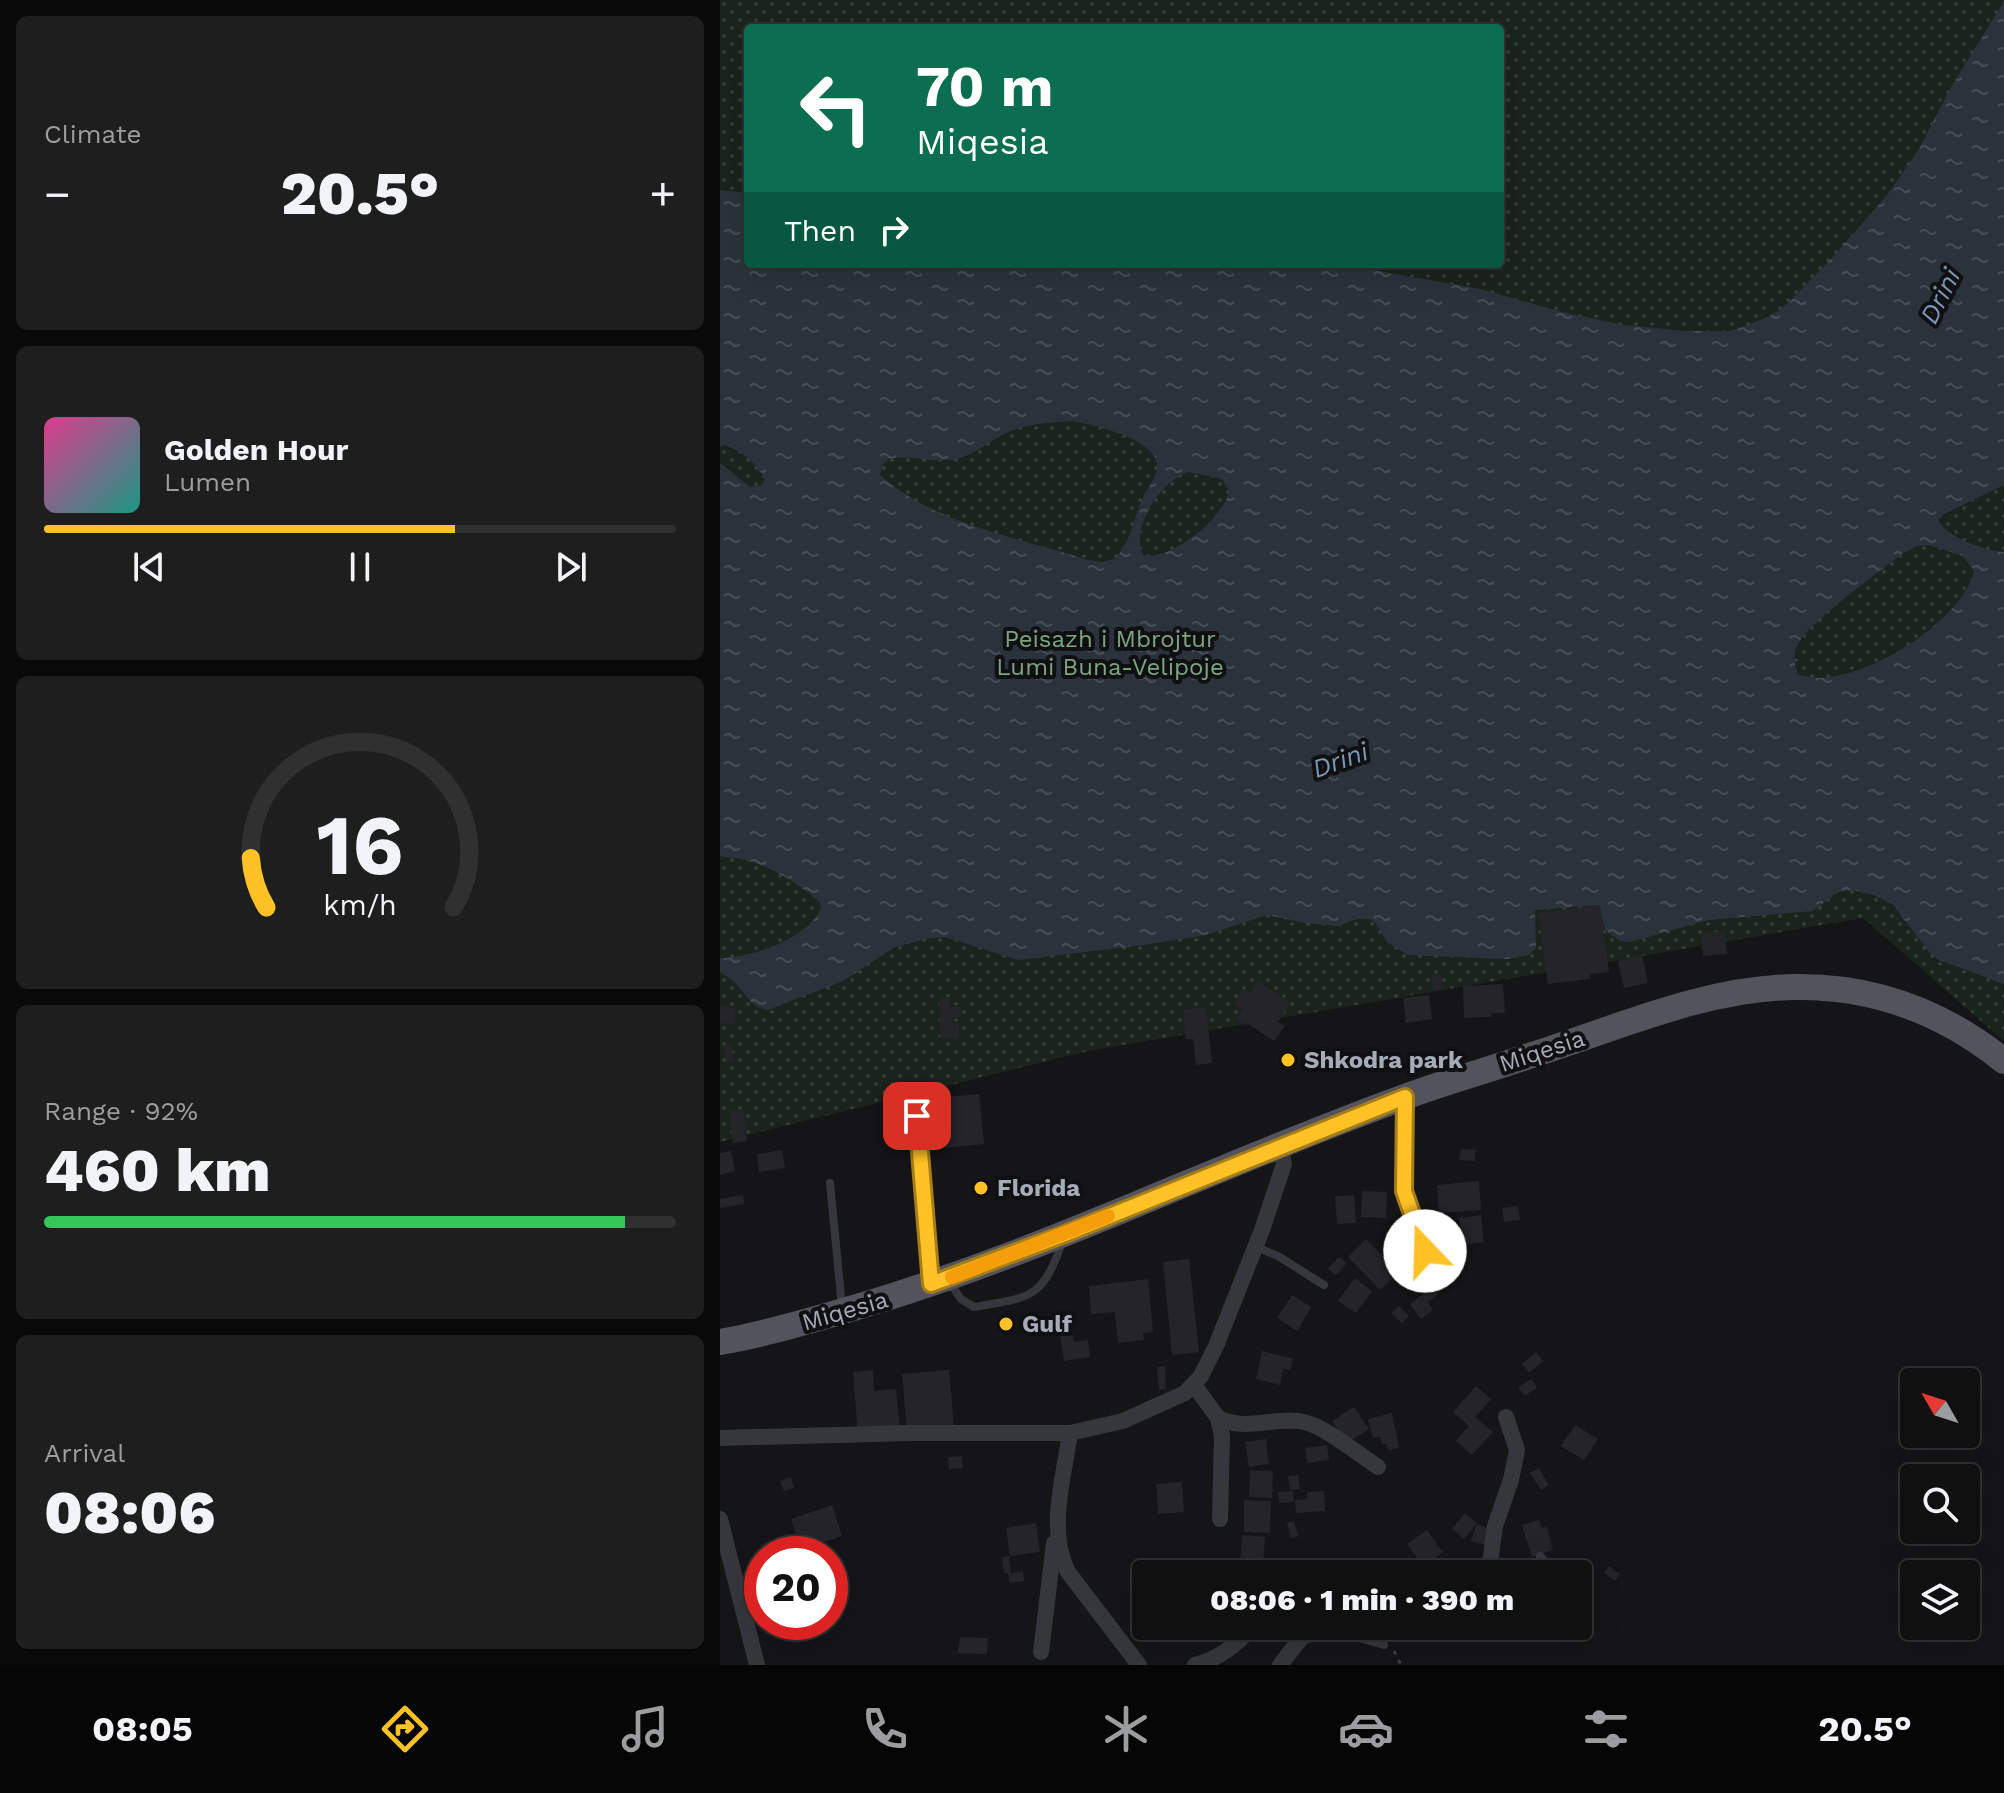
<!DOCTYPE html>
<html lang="en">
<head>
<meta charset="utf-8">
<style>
  :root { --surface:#101011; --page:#1e1e1f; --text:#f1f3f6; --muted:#9c9d9f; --line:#303031; --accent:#ffc226 }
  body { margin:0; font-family:"Work Sans",sans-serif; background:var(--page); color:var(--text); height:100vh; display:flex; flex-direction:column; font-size:30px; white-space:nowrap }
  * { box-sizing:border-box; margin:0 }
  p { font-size:26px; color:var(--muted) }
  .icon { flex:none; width:44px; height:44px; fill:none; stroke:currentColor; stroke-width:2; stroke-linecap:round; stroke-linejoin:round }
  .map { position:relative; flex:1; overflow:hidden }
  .details { display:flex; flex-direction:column; gap:16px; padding:16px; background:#090909; width:720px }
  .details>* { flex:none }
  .hud { position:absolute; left:24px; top:24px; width:760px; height:244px; border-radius:8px; box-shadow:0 8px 32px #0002,0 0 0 2px var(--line); background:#0b6e4f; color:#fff; overflow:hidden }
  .needle { width:52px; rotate:309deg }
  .fabs { position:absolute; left:1180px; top:1368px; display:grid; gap:16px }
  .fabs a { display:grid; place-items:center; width:80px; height:80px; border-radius:8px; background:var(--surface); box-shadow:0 8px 32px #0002,0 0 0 2px var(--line); font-size:40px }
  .speed { position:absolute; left:24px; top:1536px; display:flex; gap:16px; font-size:40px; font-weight:700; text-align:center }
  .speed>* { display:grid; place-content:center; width:104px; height:104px; border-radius:50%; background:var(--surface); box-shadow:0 8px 32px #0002,0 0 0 2px var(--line); line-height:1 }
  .speed .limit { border:12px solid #d22; background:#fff; color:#111 }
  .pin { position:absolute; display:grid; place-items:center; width:68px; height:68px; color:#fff; margin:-34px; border-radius:16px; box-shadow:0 4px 12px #0006 }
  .me { position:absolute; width:88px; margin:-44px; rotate:339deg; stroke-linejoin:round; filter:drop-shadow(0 0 6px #0008) }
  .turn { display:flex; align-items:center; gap:28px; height:168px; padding:0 40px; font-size:36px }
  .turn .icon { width:104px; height:104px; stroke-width:2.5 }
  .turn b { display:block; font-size:56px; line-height:68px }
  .then { display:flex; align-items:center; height:76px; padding:0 40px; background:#0003; gap:16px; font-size:30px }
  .big { font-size:60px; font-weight:800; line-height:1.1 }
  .details .tile { flex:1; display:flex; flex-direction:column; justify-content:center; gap:12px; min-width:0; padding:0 28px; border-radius:12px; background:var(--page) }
  .details .dial { align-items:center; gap:0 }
  .dial svg { height:208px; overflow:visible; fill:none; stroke:var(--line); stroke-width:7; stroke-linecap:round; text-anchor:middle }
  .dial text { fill:var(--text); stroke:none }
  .song { display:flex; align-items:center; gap:24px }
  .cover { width:96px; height:96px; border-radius:12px; background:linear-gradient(135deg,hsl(330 70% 55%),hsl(170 70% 35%)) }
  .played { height:8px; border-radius:4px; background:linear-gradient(90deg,var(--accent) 65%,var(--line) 65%) }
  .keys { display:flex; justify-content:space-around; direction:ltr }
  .heat { display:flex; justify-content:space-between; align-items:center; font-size:44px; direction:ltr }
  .charge { height:12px; border-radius:6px; background:linear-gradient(90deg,#34c759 92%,var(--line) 0) }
  .trip { position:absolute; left:412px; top:1560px; width:460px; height:80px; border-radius:8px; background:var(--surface); box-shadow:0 8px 32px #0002,0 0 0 2px var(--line); font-weight:800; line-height:80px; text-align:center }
  .dock { display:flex; height:128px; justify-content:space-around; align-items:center; background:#060607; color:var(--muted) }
  .dock .icon { width:56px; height:56px }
  .dock .selected { color:var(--accent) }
  .dock b { font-size:36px; color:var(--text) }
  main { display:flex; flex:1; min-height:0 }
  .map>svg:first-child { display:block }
  .park { fill:url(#park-dots); fill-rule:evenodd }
  .water { fill:url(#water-ripples); fill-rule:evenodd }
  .building { fill:#252529 }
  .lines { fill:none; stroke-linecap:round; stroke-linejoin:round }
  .path { stroke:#3c3e44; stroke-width:3; stroke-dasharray:4 6; stroke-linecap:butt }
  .service { stroke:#36373d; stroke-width:8 }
  .minor { stroke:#36373d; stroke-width:16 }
  .primary { stroke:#52535c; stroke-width:26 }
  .route-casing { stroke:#a67e19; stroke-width:20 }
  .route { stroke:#ffc226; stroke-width:14 }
  .slow { stroke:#f59e0b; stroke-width:14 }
  .poi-dot { fill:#ffc226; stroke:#101012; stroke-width:3 }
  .labels { text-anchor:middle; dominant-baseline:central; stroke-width:8; stroke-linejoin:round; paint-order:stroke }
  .park-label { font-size:24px; fill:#7ca580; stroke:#101012 }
  .street-label { font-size:24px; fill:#a6abb9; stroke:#101012 }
  .poi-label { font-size:24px; font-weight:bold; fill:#a6abb9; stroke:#101012; text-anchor:start }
  .water-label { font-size:26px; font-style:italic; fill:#7a97b6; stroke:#101012 }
</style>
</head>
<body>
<main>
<section class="details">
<div class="tile"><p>Climate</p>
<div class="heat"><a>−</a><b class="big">20.5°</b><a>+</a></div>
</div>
<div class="tile">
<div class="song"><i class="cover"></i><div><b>Golden Hour</b><p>Lumen</p></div></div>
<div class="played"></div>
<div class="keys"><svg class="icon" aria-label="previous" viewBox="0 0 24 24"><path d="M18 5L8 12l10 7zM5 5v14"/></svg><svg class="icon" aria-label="pause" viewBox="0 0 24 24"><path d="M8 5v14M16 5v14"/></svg><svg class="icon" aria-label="next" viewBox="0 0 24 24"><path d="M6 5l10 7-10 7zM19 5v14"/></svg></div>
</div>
<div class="tile dial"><svg viewBox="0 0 100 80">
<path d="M14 69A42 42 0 1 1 86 69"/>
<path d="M14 69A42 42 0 0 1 8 50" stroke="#ffc226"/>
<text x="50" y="56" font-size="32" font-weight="700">16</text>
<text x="50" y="72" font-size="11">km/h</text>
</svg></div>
<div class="tile"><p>Range · 92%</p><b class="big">460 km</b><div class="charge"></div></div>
<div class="tile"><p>Arrival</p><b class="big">08:06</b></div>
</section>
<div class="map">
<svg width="1284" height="1665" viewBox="0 0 1284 1665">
  <defs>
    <pattern id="park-dots" width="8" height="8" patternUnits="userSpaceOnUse" patternTransform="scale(2)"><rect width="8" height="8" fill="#1b231d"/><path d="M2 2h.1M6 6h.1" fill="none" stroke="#39403c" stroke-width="1.8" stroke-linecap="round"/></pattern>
    <pattern id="water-ripples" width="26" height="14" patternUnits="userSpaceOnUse" patternTransform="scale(2)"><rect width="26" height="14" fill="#2a333c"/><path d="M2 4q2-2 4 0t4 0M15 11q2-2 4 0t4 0" fill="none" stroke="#464e56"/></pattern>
  </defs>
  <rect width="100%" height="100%" fill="#151517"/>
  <!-- park -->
  <path class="park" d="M0 0H1284V1041L1143 918 368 1051 0 1142ZM28 28H780V264H28Z"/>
  <!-- water -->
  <path class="water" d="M1284 1V485L1224 514 1218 519C1222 535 1267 552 1284 552V984L1219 960 1209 952 1173 905 1154 895 1133 890 1118 892 1093 911 989 920 910 942 900 941 885 930 879 905 815 910 816 948 808 955 787 959 688 955 667 942 654 921 648 919H637L617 926 586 923 552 916H543L486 935 424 945 298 960 225 937 206 939 175 947 123 981 48 1010C31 1007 28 997 17 985 12 979 6 976 0 972V958C30 959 89 938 101 908L100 902C81 886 56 869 32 862 22 858 10 858 0 856V463L30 487 42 485 45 478C36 464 20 449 4 445L0 447V190L28 193V264H620L760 289 842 312 904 325 965 331H1009L1026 326 1054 314 1068 303 1113 257 1167 195 1198 151 1230 89ZM353 421C374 425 443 440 437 470 435 479 427 488 423 497 414 518 411 541 395 559L382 562 368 560C298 537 216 525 160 475L163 464 169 459C191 454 214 464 237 459 256 454 269 441 286 433 306 423 330 423 353 421ZM469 472 502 479 509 492C503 518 450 562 423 555 409 527 443 479 469 472ZM1210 545 1243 556 1254 571C1243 623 1128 695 1078 674 1074 664 1073 653 1078 644 1090 621 1158 573 1182 554L1197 546Z"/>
  <!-- building -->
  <g class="building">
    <polygon points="880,905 889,972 870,974 870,979 828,984 818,913"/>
    <polygon points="1005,931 1007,954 983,956 981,933"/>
    <polygon points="922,955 928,983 904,988 898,961"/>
    <polygon points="721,974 724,989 714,991 711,975"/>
    <polygon points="538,980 571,1003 558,1022 565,1026 554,1041 527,1023 525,1025 516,1019 523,1010 514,1004 524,989 530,993"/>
    <polygon points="783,984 785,1013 771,1013 771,1017 744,1018 743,986"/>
    <polygon points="709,995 712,1019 686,1023 683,998"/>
    <polygon points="219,997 230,997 230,1007 241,1007 241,1017 233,1017 233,1025 239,1024 239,1037 220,1038"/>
    <polygon points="0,1005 16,1008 14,1025 0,1023"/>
    <polygon points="486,1007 492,1063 476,1065 473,1039 466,1039 463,1010"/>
    <polygon points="4,1044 12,1044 13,1062 6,1062"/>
    <polygon points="259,1094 264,1144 222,1148 221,1134 209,1135 207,1113 226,1111 225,1097"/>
    <polygon points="23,1109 27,1141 13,1143 9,1111"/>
    <polygon points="741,1149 756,1150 755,1161 739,1160"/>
    <polygon points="62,1150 65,1168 39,1172 37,1154"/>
    <polygon points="11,1151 15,1171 0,1175 0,1153"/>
    <polygon points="759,1181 761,1210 719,1213 717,1185"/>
    <polygon points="642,1191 667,1192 666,1218 641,1217"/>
    <polygon points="23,1195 24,1204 0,1208 0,1199"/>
    <polygon points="634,1195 636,1223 617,1224 615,1196"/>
    <polygon points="798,1206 800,1220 784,1222 782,1208"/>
    <polygon points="761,1215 764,1242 743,1245 739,1218"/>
    <polygon points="646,1239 679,1272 660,1290 628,1257"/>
    <polygon points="619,1257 627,1263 616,1275 608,1269"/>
    <polygon points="469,1259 479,1352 452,1355 443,1262"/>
    <polygon points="635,1278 652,1291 636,1313 618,1301"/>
    <polygon points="428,1279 433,1332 423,1333 424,1340 398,1343 395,1312 371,1314 369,1286"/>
    <polygon points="713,1287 718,1295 708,1302 713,1310 701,1319 690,1304"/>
    <polygon points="572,1295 591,1307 577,1331 557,1318"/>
    <polygon points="679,1306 689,1316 682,1323 671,1313"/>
    <polygon points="353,1335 354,1342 368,1340 370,1357 344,1361 340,1336"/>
    <polygon points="542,1351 573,1359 570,1370 563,1369 560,1385 536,1379"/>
    <polygon points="816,1352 823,1361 809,1373 802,1364"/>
    <polygon points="445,1366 446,1389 439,1390 437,1367"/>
    <polygon points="153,1370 154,1391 176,1389 180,1430 138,1434 133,1372"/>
    <polygon points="229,1370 234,1427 187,1431 182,1374"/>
    <polygon points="812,1379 817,1388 804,1396 798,1387"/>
    <polygon points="756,1386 771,1399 755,1417 773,1432 752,1455 736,1441 749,1426 733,1412"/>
    <polygon points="634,1407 649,1429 627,1443 612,1421"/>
    <polygon points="672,1413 679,1448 668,1450 666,1444 662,1444 660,1437 653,1438 648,1419"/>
    <polygon points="855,1425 878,1439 864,1460 841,1446"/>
    <polygon points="546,1439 549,1464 529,1467 525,1442"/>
    <polygon points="607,1445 609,1460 587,1463 585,1448"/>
    <polygon points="242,1456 243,1468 229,1469 228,1457"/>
    <polygon points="819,1468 829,1485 821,1490 810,1473"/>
    <polygon points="530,1470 553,1471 552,1498 529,1497"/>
    <polygon points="578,1475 580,1489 570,1490 568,1476"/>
    <polygon points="71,1477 74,1488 64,1491 60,1481"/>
    <polygon points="462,1482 464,1512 438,1514 436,1484"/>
    <polygon points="573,1491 574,1502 559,1503 558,1492"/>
    <polygon points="604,1491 605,1511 576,1513 575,1500 587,1499 587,1492"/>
    <polygon points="524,1500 551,1501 550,1533 524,1532"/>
    <polygon points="112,1505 122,1536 101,1543 104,1553 82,1554 71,1519"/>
    <polygon points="745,1513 757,1523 744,1539 732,1529"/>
    <polygon points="819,1520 822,1528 827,1527 833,1550 812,1557 802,1525"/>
    <polygon points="574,1521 578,1536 571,1538 567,1523"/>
    <polygon points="316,1523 320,1552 290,1556 286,1528"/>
    <polygon points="757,1524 771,1529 765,1545 751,1541"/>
    <polygon points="707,1530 723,1552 703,1566 687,1544"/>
    <polygon points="522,1535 545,1537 543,1565 520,1564"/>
    <polygon points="289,1556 291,1573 303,1571 304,1581 290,1583 288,1573 284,1573 282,1557"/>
    <polygon points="473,1560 473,1574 453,1574 452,1562"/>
    <polygon points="889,1566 900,1574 895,1581 884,1573"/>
    <polygon points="240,1637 268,1638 267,1654 238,1653"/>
  </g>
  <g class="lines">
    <!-- path -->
    <polyline class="path" points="674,1651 681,1665"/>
    <!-- service -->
    <g class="service">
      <polyline points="195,1088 210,1279"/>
      <polyline points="685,1102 684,1191 705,1251 722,1280"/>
      <polyline points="110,1183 122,1307"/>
      <polyline points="536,1247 558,1256 604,1285"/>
      <path d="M230 1283 241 1299 254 1307C313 1297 322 1299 343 1240"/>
      <polyline points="820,1556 837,1574"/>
      <polyline points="607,1633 628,1635 664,1645"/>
    </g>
    <!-- minor -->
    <g class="minor">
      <polyline points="474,1385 498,1418 502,1436 500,1519"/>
      <path d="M498 1418C526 1432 555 1416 584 1422 606 1427 638 1454 658 1467"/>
      <path d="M350 1433C344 1476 327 1531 348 1572L419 1665"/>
      <polyline points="0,1438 191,1433 350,1433 403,1421 465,1393 481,1376 496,1346 542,1230 564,1164 560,1145"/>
      <polyline points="0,1519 37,1665"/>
      <polyline points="616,1574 630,1568"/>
      <polyline points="765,1574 770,1563 775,1526 791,1480 797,1450 786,1417"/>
      <polyline points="628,1626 652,1629 678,1626"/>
      <polyline points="321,1652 334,1543"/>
      <path d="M475 1665C499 1659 517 1644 534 1626"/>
      <polyline points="560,1665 582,1637 614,1626"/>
    </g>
    <!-- primary -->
    <path class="primary" d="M0 1342C36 1336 71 1326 106 1316 225 1283 339 1237 453 1189 529 1158 605 1126 682 1098 725 1082 769 1070 812 1055 897 1028 985 988 1076 987 1155 986 1223 1012 1284 1061"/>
  </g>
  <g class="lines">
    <!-- route casing -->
    <g class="route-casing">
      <polyline id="route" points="197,1116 211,1284 345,1234 685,1097 684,1191 705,1251"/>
    </g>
    <!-- route -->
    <use href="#route" class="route"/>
    <!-- slow -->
    <polyline class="slow" points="232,1277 388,1216"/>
  </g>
  <!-- markers -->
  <g class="poi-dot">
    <circle cx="568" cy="1060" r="8"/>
    <circle cx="261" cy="1188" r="8"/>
    <circle cx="286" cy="1324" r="8"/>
  </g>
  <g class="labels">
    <!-- park labels -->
    <g class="park-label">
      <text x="390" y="639">Peisazh i Mbrojtur<tspan x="390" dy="28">Lumi Buna-Velipoje</tspan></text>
    </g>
    <!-- street labels -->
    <g class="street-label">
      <text transform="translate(822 1051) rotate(-18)">Miqesia</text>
      <text transform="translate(125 1311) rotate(-16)">Miqesia</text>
    </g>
    <!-- poi labels -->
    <g class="poi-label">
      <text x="584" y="1060">Shkodra park</text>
      <text x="277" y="1188">Florida</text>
      <text x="302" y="1324">Gulf</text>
    </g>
    <!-- water labels -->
    <g class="water-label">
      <text transform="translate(1220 296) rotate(-63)">Drini</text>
      <text transform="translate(620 760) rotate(-20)">Drini</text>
    </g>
  </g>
</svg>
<div class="fabs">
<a><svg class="needle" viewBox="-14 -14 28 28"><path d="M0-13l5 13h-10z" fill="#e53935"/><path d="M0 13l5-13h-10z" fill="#9c9d9f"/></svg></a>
<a><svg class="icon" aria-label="search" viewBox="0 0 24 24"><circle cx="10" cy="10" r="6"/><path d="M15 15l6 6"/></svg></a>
<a><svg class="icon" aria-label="layers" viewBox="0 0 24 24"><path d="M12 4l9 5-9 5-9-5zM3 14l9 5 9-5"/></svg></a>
</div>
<div class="speed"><div class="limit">20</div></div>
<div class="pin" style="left:197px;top:1116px;background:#d93025"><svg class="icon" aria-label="arrive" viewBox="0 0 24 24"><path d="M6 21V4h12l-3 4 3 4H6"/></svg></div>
<svg class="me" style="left:705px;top:1251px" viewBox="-20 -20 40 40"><circle r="19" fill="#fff"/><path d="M0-13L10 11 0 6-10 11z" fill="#ffc226"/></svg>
<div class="trip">08:06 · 1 min · 390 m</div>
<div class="hud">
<div class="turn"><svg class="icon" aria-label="left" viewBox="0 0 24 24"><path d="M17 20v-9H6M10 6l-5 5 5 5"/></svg><div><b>70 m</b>Miqesia</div></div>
<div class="then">Then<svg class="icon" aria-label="right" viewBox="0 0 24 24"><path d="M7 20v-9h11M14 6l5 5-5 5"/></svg></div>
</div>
</div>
</main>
<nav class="dock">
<b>08:05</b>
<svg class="icon selected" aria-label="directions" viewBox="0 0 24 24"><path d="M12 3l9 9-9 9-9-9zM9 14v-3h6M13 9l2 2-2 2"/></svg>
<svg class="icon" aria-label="music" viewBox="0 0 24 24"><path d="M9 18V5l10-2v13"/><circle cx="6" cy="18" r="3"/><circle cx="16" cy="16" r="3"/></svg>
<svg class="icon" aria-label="phone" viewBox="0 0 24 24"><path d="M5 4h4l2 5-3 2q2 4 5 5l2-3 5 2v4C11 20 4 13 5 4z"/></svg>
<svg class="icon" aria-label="climate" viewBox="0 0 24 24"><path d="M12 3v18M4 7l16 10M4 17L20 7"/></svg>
<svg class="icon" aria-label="car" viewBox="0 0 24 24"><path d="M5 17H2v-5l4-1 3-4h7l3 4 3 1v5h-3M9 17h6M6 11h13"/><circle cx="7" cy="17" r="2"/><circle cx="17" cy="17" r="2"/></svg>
<svg class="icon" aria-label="filters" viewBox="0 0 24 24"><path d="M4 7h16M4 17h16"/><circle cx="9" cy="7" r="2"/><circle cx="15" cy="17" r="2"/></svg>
<b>20.5°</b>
</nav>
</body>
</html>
